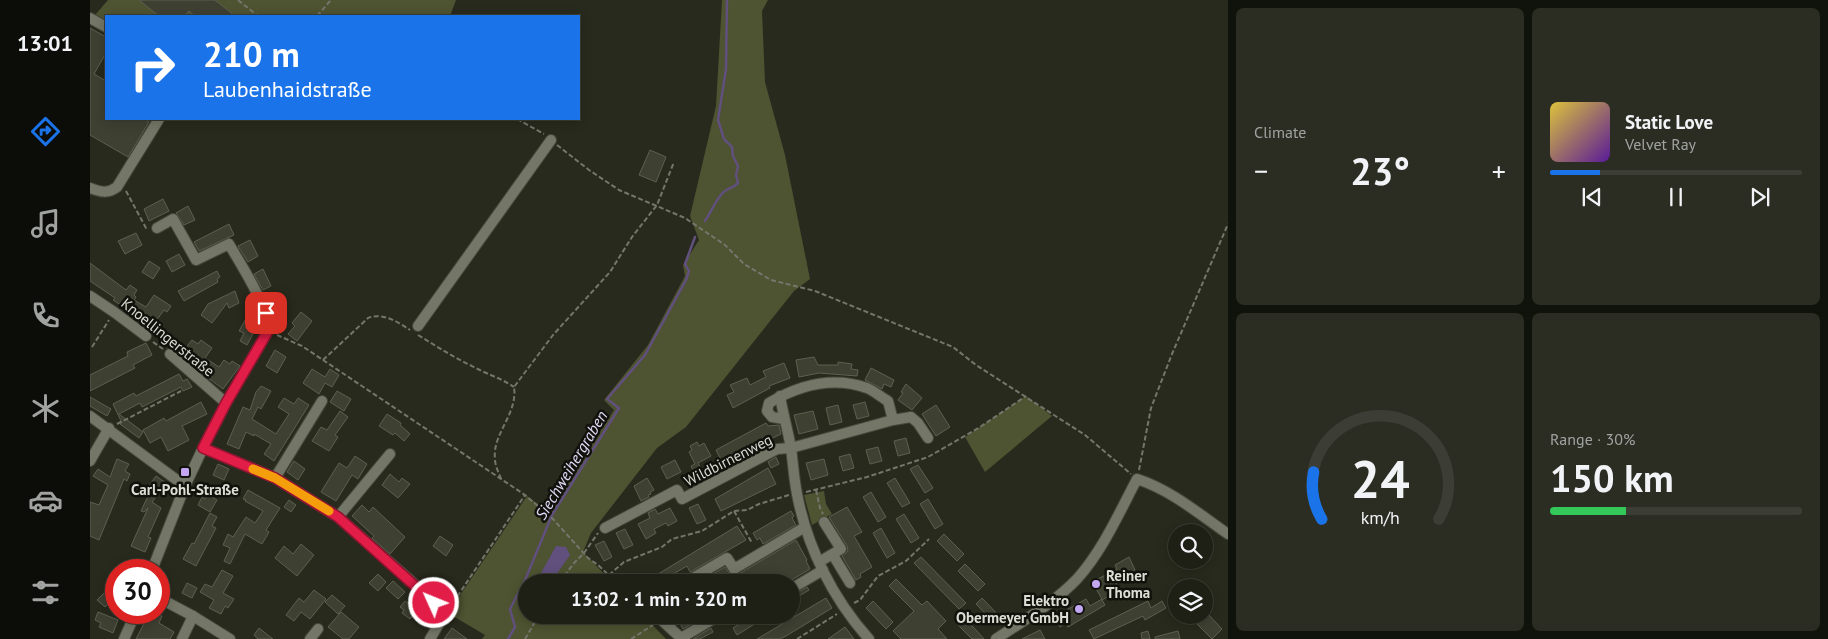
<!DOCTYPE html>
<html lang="en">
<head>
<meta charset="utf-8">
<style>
  :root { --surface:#1e2016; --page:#2b2d23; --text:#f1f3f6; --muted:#a1a3a1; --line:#3c3e35; --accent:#1a73e8 }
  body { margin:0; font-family:"PT Sans",sans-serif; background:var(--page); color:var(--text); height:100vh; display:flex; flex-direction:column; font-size:19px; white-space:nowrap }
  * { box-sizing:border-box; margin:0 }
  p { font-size:16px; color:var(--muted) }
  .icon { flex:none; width:28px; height:28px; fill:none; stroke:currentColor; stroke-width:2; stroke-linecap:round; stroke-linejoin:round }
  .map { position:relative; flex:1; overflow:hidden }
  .drawer { display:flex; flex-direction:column; gap:8px; padding:8px; background:#10120c; width:600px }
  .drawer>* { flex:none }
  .banner { position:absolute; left:15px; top:15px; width:475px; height:105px; border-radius:0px; box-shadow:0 2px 12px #0003,0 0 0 1px var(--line); background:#1a73e8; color:#fff; overflow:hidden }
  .tools { position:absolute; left:1078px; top:524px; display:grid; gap:10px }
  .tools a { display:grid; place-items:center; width:45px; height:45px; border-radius:50%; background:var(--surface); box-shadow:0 2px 12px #0003,0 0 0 1px var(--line); font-size:25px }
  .speed { position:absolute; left:15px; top:559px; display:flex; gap:10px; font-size:25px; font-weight:700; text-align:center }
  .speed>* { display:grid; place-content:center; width:65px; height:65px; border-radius:50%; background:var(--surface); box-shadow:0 2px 12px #0003,0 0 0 1px var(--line); line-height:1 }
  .speed .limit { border:8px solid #d22; background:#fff; color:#111 }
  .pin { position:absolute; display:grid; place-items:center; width:42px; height:42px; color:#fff; margin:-21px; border-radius:10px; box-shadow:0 2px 8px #0006 }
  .me { position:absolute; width:55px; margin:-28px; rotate:314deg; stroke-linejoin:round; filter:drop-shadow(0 0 4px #0008) }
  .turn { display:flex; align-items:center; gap:18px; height:105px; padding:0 15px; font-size:22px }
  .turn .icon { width:65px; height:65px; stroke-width:2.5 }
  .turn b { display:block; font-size:35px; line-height:42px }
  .big { font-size:38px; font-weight:700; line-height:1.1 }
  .drawer .card { flex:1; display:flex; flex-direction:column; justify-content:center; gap:8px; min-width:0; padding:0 18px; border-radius:8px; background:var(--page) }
  .drawer .dial { align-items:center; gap:0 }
  .dial svg { height:130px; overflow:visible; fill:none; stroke:var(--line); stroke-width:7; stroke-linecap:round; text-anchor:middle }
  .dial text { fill:var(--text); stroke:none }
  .song { display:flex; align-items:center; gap:15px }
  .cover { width:60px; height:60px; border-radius:8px; background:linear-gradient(135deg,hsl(50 70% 55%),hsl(270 70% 35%)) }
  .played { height:5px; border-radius:2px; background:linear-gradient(90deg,var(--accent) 20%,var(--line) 20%) }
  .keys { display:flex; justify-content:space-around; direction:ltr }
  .heat { display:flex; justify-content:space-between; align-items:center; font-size:28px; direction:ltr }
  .charge { height:8px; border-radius:4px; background:linear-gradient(90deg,#34c759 30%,var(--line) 0) }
  .drawer .tiles { flex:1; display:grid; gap:8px; grid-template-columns:repeat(2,1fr) }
  .trip { position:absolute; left:428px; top:574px; width:282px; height:50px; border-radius:25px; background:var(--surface); box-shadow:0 2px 12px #0003,0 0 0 1px var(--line); font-weight:700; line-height:50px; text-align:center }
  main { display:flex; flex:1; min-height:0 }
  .dock { display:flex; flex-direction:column; width:90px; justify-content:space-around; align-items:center; background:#0c0d09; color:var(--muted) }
  .dock .icon { width:35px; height:35px }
  .dock .active { color:var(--accent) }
  .dock b { font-size:22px; color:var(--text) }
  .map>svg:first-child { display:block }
  .green { fill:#4e5331 }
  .water { fill:#61507d }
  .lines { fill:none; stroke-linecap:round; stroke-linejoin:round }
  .stream { stroke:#61507d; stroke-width:2.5 }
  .building { fill:#3e4032; stroke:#5d6051 }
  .minor-casing { stroke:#46483c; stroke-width:12 }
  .path { stroke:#74766b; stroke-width:2; stroke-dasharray:5 2.5; stroke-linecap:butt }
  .minor { stroke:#747767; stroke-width:10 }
  .route-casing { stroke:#92132f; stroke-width:12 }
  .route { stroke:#e11d48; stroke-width:9 }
  .slow { stroke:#f59e0b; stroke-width:9 }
  .poi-dot { fill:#c3a7f2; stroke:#11120c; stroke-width:2 }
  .labels { text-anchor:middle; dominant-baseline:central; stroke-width:5; stroke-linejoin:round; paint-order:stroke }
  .street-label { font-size:15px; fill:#dcded5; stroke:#11120c }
  .poi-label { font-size:15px; font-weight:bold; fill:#dcded5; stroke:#11120c }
  .water-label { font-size:16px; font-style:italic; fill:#e4daf8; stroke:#11120c }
</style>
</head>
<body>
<main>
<nav class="dock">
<b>13:01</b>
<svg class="icon active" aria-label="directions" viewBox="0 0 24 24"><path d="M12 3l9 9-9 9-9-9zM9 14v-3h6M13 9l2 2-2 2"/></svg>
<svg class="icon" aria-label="music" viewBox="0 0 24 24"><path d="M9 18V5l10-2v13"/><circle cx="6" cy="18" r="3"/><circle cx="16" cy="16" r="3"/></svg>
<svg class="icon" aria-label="phone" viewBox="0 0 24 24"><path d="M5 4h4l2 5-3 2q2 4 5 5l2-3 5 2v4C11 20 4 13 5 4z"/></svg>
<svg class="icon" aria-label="climate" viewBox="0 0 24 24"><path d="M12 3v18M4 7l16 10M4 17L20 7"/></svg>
<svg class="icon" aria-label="car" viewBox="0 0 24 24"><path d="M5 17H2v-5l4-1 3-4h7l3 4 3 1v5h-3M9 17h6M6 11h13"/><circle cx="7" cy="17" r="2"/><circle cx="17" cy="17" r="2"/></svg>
<svg class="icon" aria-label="filters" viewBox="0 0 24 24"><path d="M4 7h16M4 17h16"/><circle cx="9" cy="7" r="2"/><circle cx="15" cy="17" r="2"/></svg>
</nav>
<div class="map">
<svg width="1138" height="639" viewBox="0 0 1138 639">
  <rect width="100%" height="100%" fill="#282a1d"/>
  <!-- green -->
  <g class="green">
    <polygon points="18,0 366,0 360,16 16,16 16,20 5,15"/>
    <polygon points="632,0 678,0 672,11 675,82 695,155 720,279 704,291 596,427 567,448 501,533 493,552 522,582 436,582 436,615 553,615 576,639 392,639 395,635 358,613 437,496 459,512 524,410 514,400 558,345 595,276 593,265 609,240 600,216 626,106"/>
    <polygon points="936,396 962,416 895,472 875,437"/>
    <polygon points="734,491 736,504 742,514 722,525 714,495"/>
  </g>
  <!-- water -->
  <polygon class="water" points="466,546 476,547 480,555 461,582 453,580 451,573"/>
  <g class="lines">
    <!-- stream -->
    <g class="stream">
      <path d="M615 221C620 214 628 195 635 191 641 187 642 189 648 183L646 175 648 166 643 156 642 147 634 139 628 120 636 69 637 0"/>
      <polyline points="418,639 425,627 420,609 435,580 462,515 529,408 517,399 555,355 596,280 599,271 595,264 605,237"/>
    </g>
  </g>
  <!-- building -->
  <g class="building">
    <polygon points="49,0 125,0 145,16 105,16 99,11 94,16 69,16"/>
    <polygon points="0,28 16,37 16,53 4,74 16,81 16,119 53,119 59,122 38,157 0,135"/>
    <polygon points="560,150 576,157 566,182 549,175"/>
    <polygon points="73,199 79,211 59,221 54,209"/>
    <polygon points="98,206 105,220 94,225 86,213"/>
    <polygon points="139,224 144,235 109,251 104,242"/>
    <polygon points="46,233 52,245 35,254 28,241"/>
    <polygon points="160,240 168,256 158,262 148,246"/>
    <polygon points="89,254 95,265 82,272 76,261"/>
    <polygon points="59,261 70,268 63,279 52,272"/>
    <polygon points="0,263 36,290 40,285 47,290 44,295 46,297 44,300 56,307 64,295 81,306 77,312 74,310 60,329 47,320 49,317 23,300 25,298 0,281"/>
    <polygon points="173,269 181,286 173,290 164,274"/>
    <polygon points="127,271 130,277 127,279 128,282 94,301 88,291"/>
    <polygon points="145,291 149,303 139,308 137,303 122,323 111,315 118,304"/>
    <polygon points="211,312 222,321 207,341 198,334 205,326 202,323"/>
    <polygon points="158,315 170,321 157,345 150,341 154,333 149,331"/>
    <polygon points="102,340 108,344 111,340 122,348 115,358 129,367 134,360 140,364 142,361 150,366 133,389 117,377 120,374 105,363 107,361 93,351"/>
    <polygon points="56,343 62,355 43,365 45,368 0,391 0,375 38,356 37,352"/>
    <polygon points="185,350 196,357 187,373 176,366"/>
    <polygon points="724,357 728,365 748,365 748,362 762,364 761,369 768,370 767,376 729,373 709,377 706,360"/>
    <polygon points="694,363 700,378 679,386 680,388 643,408 637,395 644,392 640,385 657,378 660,385 676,377 673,371"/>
    <polygon points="781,368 804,380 801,387 794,384 792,389 775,380"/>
    <polygon points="222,369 235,377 240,369 249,375 242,387 235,383 229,394 213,383"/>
    <polygon points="89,374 93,381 97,379 102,387 93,391 91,387 52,407 50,403 29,414 53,432 49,438 30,424 32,423 23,404 44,393 46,396"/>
    <polygon points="816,384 832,398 822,410 808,400 813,393 811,392"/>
    <polygon points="171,386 181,391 171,409 168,407 162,419 186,434 199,414 188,407 194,398 204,404 208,398 219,405 184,461 174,454 181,444 164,434 164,436 156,432 149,449 137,444 153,407 160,410 166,392"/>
    <polygon points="247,391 261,399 254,411 240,402"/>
    <polygon points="0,397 21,409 17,416 0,406"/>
    <polygon points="111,402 117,414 92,426 99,440 78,451 71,437 60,443 53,430 74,418 76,421"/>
    <polygon points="775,402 779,416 767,419 763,405"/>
    <polygon points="748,405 752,422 740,425 736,408"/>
    <polygon points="846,405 860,427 846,436 832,414"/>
    <polygon points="250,411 258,417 245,435 248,437 239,451 222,441 231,427 237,430"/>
    <polygon points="723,411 728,429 709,434 704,415"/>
    <polygon points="297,414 311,423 310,425 320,434 314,441 305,433 303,435 289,426"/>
    <polygon points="676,423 678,426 689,425 691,434 641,458 644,464 635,468 626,450"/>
    <polygon points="816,438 820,453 808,456 804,441"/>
    <polygon points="607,442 609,446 614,443 621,456 608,463 612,471 605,475 601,466 605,464 599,452 602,450 600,446"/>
    <polygon points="788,447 792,461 780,464 776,450"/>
    <polygon points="760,454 764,468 753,471 749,457"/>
    <polygon points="265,456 277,464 268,479 262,475 246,501 231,492 249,463 257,468"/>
    <polygon points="686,457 689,464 681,468 678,462"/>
    <polygon points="27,459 39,464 35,471 40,474 37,481 34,479 9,540 0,536 0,502 9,505 18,485 3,476 8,469 20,477"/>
    <polygon points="734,459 738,475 721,480 716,463"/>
    <polygon points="585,460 591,472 577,479 571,467"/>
    <polygon points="204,461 215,469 208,480 197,472"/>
    <polygon points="128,464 139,469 134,480 123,475"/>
    <polygon points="828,465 843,488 835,493 820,469"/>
    <polygon points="678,468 686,484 631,511 625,499"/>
    <polygon points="300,474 309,482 312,478 320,484 308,498 292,485"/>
    <polygon points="66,476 76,483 62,502 71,508 58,537 61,538 55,552 41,546 58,508 54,512 51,511 59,494 55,491"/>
    <polygon points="557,478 564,490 560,492 561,494 558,495 559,497 551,501 544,486"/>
    <polygon points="805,478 820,503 812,507 797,483"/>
    <polygon points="158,490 190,508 176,530 179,532 172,544 155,534 140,564 134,561 140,548 133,545 138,534 143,537 156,517 165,523 173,511 155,501 156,500 153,499"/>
    <polygon points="781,492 796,517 788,522 773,497"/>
    <polygon points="118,495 127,500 120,512 108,505 112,497 115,499"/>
    <polygon points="838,499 853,524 845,529 830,504"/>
    <polygon points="199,500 206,505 201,512 194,507"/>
    <polygon points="608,504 616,520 607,524 599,508"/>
    <polygon points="272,505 279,512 283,507 315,537 300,554 282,538 284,536 262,516"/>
    <polygon points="757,507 772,532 764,536 782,567 770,574 771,577 766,580 752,556 758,551 757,546 739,517"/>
    <polygon points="580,508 587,521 578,526 576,523 564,529 566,533 556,539 548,524 560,518 558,513 565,509 568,514"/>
    <polygon points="701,511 704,516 702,518 706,525 673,544 670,538 667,540 663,533"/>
    <polygon points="120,513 127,517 122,526 126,528 106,566 93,559 102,543 104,544"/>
    <polygon points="814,514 829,538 821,543 806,519"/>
    <polygon points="647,526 656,540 600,572 597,566 585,573 589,582 555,582"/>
    <polygon points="791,528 805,553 797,558 783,533"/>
    <polygon points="535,529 543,545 534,549 526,533"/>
    <polygon points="854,534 874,554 867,561 847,541"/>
    <polygon points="350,536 363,545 356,556 343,546"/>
    <polygon points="706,540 717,560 716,561 720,569 698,582 609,582 635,567 641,576 647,575"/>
    <polygon points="514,541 522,557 514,561 505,545"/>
    <polygon points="211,544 224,555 207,576 185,558 194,546 203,554"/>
    <polygon points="831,557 876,603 869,609 824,563"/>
    <polygon points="1039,557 1045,570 1025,581 1030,590 1012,600 1015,605 978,627 976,623 970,627 964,617 996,599 1000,606 1012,599 1002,582 1027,569 1025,565"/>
    <polygon points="39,560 49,564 46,570 34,570"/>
    <polygon points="875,564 895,584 888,591 868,571"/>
    <polygon points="132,570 143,576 133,593 144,599 138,608 135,606 131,614 119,608 124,600 110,592 115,584 122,587"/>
    <polygon points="288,574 296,582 288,591 279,583"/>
    <polygon points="806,579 832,605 837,601 856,621 848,629 857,639 811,639 803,631 824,611 799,586"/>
    <polygon points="303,581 315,592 308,599 296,588"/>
    <polygon points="97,583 107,588 102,598 92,593"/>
    <polygon points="717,587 719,590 701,601 701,596"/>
    <polygon points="224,590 236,599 220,619 211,612 204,621 196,615 209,598 214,602"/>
    <polygon points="20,591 25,597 15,607 7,600 14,593 16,595"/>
    <polygon points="242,595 255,606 248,614 235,602"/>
    <polygon points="736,598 742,608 696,636 690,639 667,639"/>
    <polygon points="892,598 911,618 905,624 886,604"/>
    <polygon points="315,601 327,610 320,619 312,613 314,610 310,607"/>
    <polygon points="783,601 803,622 796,629 776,608"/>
    <polygon points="1058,601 1061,608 1072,601 1076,608 1055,620 1053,616 1004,639 999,630"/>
    <polygon points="8,612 28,620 23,633 9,627 11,623 5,620"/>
    <polygon points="60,612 65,612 72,616 69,623 84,632 80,639 46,639"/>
    <polygon points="251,612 269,627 259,639 253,639 238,627"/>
    <polygon points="1117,613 1132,629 1122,639 1098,615 1115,615"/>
    <polygon points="585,615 613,615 614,616 593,629 589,622 586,624 581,618"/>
    <polygon points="664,615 679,615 647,635 643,628"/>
    <polygon points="872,616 887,631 894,639 882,639 871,628 866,622"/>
    <polygon points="755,627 764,639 738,639"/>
    <polygon points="169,628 183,639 168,639 164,635"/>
    <polygon points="362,628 377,639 354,639"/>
    <polygon points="621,628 623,632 610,639 603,639"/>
    <polygon points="950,630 955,639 932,639"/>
    <polygon points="1058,631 1060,639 1052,639 1051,633"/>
    <polygon points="1088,631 1090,639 1065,639 1065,637"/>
  </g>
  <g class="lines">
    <!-- minor casing -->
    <g class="minor-casing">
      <g id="minor">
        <polyline points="0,18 16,27"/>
        <path d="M0 188C10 192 18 194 27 187L69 119"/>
        <polyline points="0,296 24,312 56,336"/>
        <polyline points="328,326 461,140"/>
        <polyline points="80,354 136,403"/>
        <path d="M690 396C693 414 698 431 701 448 703 463 704 479 707 494 717 547 743 599 779 639"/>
        <polyline points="0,416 95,486"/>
        <polyline points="803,420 821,417 828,423 838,438"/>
        <polyline points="113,448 185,478 248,517 337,595 351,611 353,617 340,639"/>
        <polyline points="0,461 19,428"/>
        <polyline points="185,478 232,401"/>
        <polyline points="248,517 300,454"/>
        <path d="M515 528 587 490 592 499 687 449 701 448 803 420 798 401C791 397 784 391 777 388 743 376 709 385 679 403L677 411 682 417 694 419"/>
        <polyline points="743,555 760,583"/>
        <polyline points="729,562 751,549 734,522"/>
        <path d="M62 570 95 486 113 448 136 403 178 331C179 307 151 265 139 244L106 260 83 219 67 228"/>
        <polyline points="596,582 637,558 644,569 715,527"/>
        <polyline points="701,589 733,570"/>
        <polyline points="69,598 103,616 140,639"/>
        <polyline points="566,615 591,638 630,615"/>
        <polyline points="34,639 46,612"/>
        <polyline points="92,639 103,616"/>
        <polyline points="220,639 228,629"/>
        <path d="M906 639C933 621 964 603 987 579 1013 550 1029 513 1047 479 1081 490 1109 514 1138 534"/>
      </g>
    </g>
    <!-- path -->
    <g class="path">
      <polyline points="148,0 168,16"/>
      <polyline points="227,16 241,0"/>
      <polyline points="427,119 454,134"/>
      <polyline points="467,145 499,170 529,190 595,218 635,245 654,264 681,280 725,291 863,347 886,365 995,435 1041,474"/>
      <polyline points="36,191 56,228 59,228"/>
      <polyline points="187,335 212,346 435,495 463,519 498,558 508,565 526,582"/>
      <path d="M328 335C346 346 363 357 382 366 396 374 411 378 424 387"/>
      <polyline points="63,342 73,349"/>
      <polyline points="2,347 19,320"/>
      <path d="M233 360 278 318C292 312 308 322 320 330"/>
      <polyline points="27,424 91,391"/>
      <polyline points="1049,470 1061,408 1082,354 1138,224"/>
      <path d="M411 479C409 473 405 466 405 459 402 434 428 414 424 387L463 335 520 272 542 237 567 205 584 162"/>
      <polyline points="726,490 730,508 733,514"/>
      <polyline points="716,492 777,477 838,457 890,427 936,396"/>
      <polyline points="644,511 662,543"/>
      <polyline points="519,575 534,562 572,547 582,539 612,531 644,511 657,510 669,504 699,495"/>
      <polyline points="470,582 484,563 494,553 508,533"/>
      <polyline points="501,582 518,574"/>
      <polyline points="764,603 770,600 788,576 816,561 839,539"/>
      <polyline points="359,609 435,495"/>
      <polyline points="435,639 449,615"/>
      <polyline points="541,639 563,625"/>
      <polyline points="707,639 747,614"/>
    </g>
    <!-- minor -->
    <use href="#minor" class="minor"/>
  </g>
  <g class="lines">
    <!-- route casing -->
    <g class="route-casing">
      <polyline id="route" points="176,313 178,322 178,331 136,403 113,448 185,478 248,517 344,603"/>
    </g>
    <!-- route -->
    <use href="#route" class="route"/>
    <!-- slow -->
    <polyline class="slow" points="163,469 185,478 239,511"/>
  </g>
  <!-- markers -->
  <g class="poi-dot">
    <rect x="90" y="467" width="10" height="10" rx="2.5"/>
    <circle cx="1006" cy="584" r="5"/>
    <circle cx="989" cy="609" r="5"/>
  </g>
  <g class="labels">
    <!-- street labels -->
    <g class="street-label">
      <text transform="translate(78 337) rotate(39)">Knoellingerstraße</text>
      <text transform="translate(638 460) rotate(-27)">Wildbirnenweg</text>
    </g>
    <!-- poi labels -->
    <g class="poi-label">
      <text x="95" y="489">Carl-Pohl-Straße</text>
      <text x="1016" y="575" text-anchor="start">Reiner<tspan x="1016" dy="17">Thoma</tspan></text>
      <text x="979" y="600" text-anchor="end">Elektro<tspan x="979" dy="17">Obermeyer GmbH</tspan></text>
    </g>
    <!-- water labels -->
    <g class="water-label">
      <text transform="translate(481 465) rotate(-59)">Siechweihergraben</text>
    </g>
  </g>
</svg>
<div class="tools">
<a><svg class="icon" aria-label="search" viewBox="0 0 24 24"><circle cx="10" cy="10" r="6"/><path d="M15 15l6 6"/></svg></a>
<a><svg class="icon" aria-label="layers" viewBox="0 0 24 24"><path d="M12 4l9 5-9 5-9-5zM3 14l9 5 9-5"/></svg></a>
</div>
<div class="speed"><div class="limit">30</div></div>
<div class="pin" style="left:176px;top:313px;background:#d93025"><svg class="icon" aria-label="arrive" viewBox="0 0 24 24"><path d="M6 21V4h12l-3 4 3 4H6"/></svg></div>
<svg class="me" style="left:344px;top:603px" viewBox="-20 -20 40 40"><circle r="17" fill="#e11d48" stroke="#fff" stroke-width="3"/><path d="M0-11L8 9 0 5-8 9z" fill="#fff"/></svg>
<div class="trip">13:02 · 1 min · 320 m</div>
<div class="banner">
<div class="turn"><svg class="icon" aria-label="right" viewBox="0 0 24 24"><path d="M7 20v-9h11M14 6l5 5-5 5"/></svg><div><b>210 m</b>Laubenhaidstraße</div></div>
</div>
</div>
<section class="drawer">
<div class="tiles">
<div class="card"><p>Climate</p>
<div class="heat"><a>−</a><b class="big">23°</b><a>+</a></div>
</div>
<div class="card">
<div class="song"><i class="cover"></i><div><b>Static Love</b><p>Velvet Ray</p></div></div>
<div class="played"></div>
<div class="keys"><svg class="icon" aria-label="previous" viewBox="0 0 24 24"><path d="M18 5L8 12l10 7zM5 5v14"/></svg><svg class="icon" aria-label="pause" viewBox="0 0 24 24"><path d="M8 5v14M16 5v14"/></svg><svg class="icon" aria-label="next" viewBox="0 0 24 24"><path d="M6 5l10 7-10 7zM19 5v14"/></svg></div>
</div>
<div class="card dial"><svg viewBox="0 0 100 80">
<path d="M14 69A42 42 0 1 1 86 69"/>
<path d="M14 69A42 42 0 0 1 9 40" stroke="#1a73e8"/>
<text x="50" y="56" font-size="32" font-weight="700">24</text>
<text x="50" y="72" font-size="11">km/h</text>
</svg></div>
<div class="card"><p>Range · 30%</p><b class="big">150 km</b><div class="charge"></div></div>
</div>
</section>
</main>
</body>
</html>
